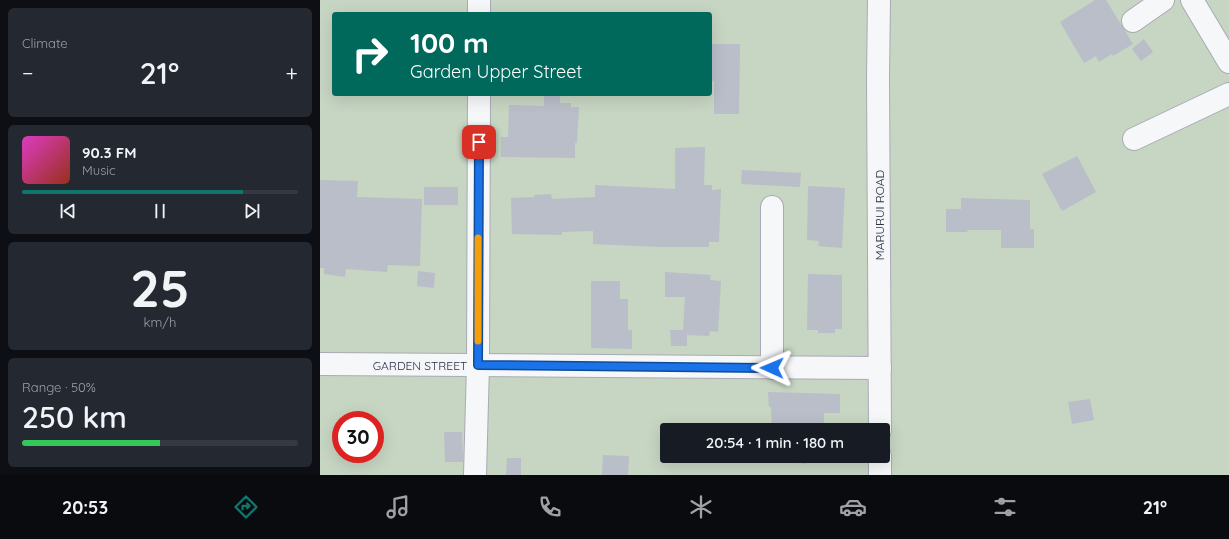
<!DOCTYPE html>
<html lang="en">
<head>
<meta charset="utf-8">
<style>
  :root { --surface:#171b24; --page:#242831; --text:#f1f3f6; --muted:#9ea1a6; --line:#363941; --accent:#0f766e }
  body { margin:0; font-family:Quicksand,sans-serif; background:var(--page); color:var(--text); height:100vh; display:flex; flex-direction:column; font-size:15px; white-space:nowrap }
  * { box-sizing:border-box; margin:0 }
  p { font-size:13px; color:var(--muted) }
  .icon { flex:none; width:22px; height:22px; fill:none; stroke:currentColor; stroke-width:2; stroke-linecap:round; stroke-linejoin:round }
  .map { position:relative; flex:1; overflow:hidden }
  .panel { display:flex; flex-direction:column; gap:8px; padding:8px; background:#0d0f14; width:320px }
  .panel>* { flex:none }
  .hud { position:absolute; left:12px; top:12px; width:380px; height:84px; border-radius:4px; box-shadow:0 4px 16px #0002; background:#00695c; color:#fff; overflow:hidden }
  .speed { position:absolute; left:12px; top:411px; display:flex; gap:8px; font-size:20px; font-weight:700; text-align:center }
  .speed>* { display:grid; place-content:center; width:52px; height:52px; border-radius:50%; background:var(--surface); box-shadow:0 4px 16px #0002; line-height:1 }
  .speed .limit { border:6px solid #d22; background:#fff; color:#111 }
  .pin { position:absolute; display:grid; place-items:center; width:34px; height:34px; color:#fff; margin:-17px; border-radius:8px; box-shadow:0 2px 6px #0006 }
  .me { position:absolute; width:44px; margin:-22px; rotate:271deg; stroke-linejoin:round; filter:drop-shadow(0 0 3px #0008) }
  .turn { display:flex; align-items:center; gap:14px; height:84px; padding:0 12px; font-size:18px }
  .turn .icon { width:52px; height:52px; stroke-width:2.5 }
  .turn b { display:block; font-size:28px; line-height:34px }
  .big { font-size:30px; font-weight:600; line-height:1.1 }
  .panel .tile { flex:1; display:flex; flex-direction:column; justify-content:center; gap:6px; min-width:0; padding:0 14px; border-radius:6px; background:var(--page) }
  .panel .dial { align-items:center; gap:0 }
  .dial b { font-size:52px; line-height:1 }
  .song { display:flex; align-items:center; gap:12px }
  .cover { width:48px; height:48px; border-radius:6px; background:linear-gradient(135deg,hsl(310 70% 55%),hsl(10 70% 35%)) }
  .played { height:4px; border-radius:2px; background:linear-gradient(90deg,var(--accent) 80%,var(--line) 80%) }
  .keys { display:flex; justify-content:space-around; direction:ltr }
  .heat { display:flex; justify-content:space-between; align-items:center; font-size:22px; direction:ltr }
  .charge { height:6px; border-radius:3px; background:linear-gradient(90deg,#34c759 50%,var(--line) 0) }
  .trip { position:absolute; left:340px; top:423px; width:230px; height:40px; border-radius:4px; background:var(--surface); box-shadow:0 4px 16px #0002; font-weight:600; line-height:40px; text-align:center }
  .tab-bar { display:flex; height:64px; justify-content:space-around; align-items:center; background:#090b0e; color:var(--muted) }
  .tab-bar .icon { width:28px; height:28px }
  .tab-bar .active { color:var(--accent) }
  .tab-bar b { font-size:18px; color:var(--text) }
  main { display:flex; flex:1; min-height:0 }
  .map>svg:first-child { display:block }
  .green { fill:#c7d5c3; fill-rule:evenodd }
  .building { fill:#b9bec9 }
  .lines { fill:none; stroke-linecap:round; stroke-linejoin:round }
  .minor-casing { stroke:#a8abb6; stroke-width:24 }
  .minor { stroke:#f6f7f9; stroke-width:22 }
  .route-casing { stroke:#114b97; stroke-width:10 }
  .route { stroke:#1a73e8; stroke-width:7 }
  .slow { stroke:#f59e0b; stroke-width:7 }
  .labels { text-anchor:middle; dominant-baseline:central; stroke-width:3; stroke-linejoin:round; paint-order:stroke }
  .street-label { font-size:12px; fill:#2a3144; stroke:#f2f4f8 }
</style>
</head>
<body>
<main>
<section class="panel">
<div class="tile"><p>Climate</p>
<div class="heat"><a>−</a><b class="big">21°</b><a>+</a></div>
</div>
<div class="tile">
<div class="song"><i class="cover"></i><div><b>90.3 FM</b><p>Music</p></div></div>
<div class="played"></div>
<div class="keys"><svg class="icon" aria-label="previous" viewBox="0 0 24 24"><path d="M18 5L8 12l10 7zM5 5v14"/></svg><svg class="icon" aria-label="pause" viewBox="0 0 24 24"><path d="M8 5v14M16 5v14"/></svg><svg class="icon" aria-label="next" viewBox="0 0 24 24"><path d="M6 5l10 7-10 7zM19 5v14"/></svg></div>
</div>
<div class="tile dial"><b>25</b><p>km/h</p></div>
<div class="tile"><p>Range · 50%</p><b class="big">250 km</b><div class="charge"></div></div>
</section>
<div class="map">
<svg width="909" height="475" viewBox="0 0 909 475">
  <rect width="100%" height="100%" fill="#e3e5eb"/>
  <!-- green -->
  <path class="green" d="M0 0H909V475H0ZM14 14H390V94H14ZM21 420H55V454H21ZM347 430H563V456H347Z"/>
  <!-- building -->
  <g class="building">
    <polygon points="775,0 786,0 813,44 793,56 792,54 779,62 776,56 764,63 740,22"/>
    <polygon points="824,39 833,52 821,61 812,49"/>
    <polygon points="390,44 420,44 419,114 394,114 394,81 390,81"/>
    <polygon points="224,94 240,94 240,103 251,103 251,107 259,107 257,143 255,143 255,158 181,157 181,137 188,137 189,105 224,106"/>
    <polygon points="385,147 384,185 392,185 392,190 401,189 399,242 389,242 389,247 340,247 273,244 273,231 242,232 242,235 192,234 191,198 214,197 214,195 231,194 232,199 275,197 275,185 355,189 355,148"/>
    <polygon points="757,156 776,192 742,211 722,174"/>
    <polygon points="422,170 481,173 480,187 421,184"/>
    <polygon points="0,180 38,181 37,197 102,199 100,266 68,265 67,272 26,269 25,277 4,274 4,268 0,268"/>
    <polygon points="488,186 525,188 522,248 498,246 499,241 487,240"/>
    <rect x="104" y="187" width="34" height="18"/>
    <polygon points="641,198 710,200 710,229 714,229 714,248 681,248 681,230 648,230 647,232 626,232 626,209 641,209"/>
    <polygon points="98,271 115,273 114,288 97,286"/>
    <polygon points="345,272 391,275 390,280 401,281 398,332 390,331 389,336 367,335 367,346 351,346 350,330 363,330 365,297 345,297"/>
    <polygon points="488,274 522,275 522,329 515,329 515,333 498,333 498,330 487,330"/>
    <polygon points="271,281 300,281 300,299 308,299 308,330 312,330 312,349 271,348"/>
    <polygon points="448,392 520,394 520,413 504,413 504,422 497,430 452,430 451,407 449,407"/>
    <polygon points="770,399 774,420 752,424 748,402"/>
    <polygon points="124,432 142,432 143,462 125,462"/>
    <polygon points="283,455 309,456 308,475 282,475"/>
    <polygon points="470,456 486,456 486,464 469,462"/>
    <polygon points="187,458 201,458 201,475 186,475"/>
  </g>
  <g class="lines">
    <!-- minor casing -->
    <g class="minor-casing">
      <g id="minor">
        <polyline points="559,0 558,78 560,430"/>
        <polyline points="872,0 909,62"/>
        <polyline points="159,14 159,0"/>
        <polyline points="813,21 843,0"/>
        <polyline points="814,139 909,94"/>
        <polyline points="0,364 560,368"/>
        <polyline points="452,368 452,207"/>
        <polyline points="560,456 560,475"/>
        <polyline points="155,475 158,365 159,94"/>
      </g>
    </g>
    <!-- minor -->
    <use href="#minor" class="minor"/>
  </g>
  <g class="lines">
    <!-- route casing -->
    <g class="route-casing">
      <polyline id="route" points="159,142 158,365 452,368"/>
    </g>
    <!-- route -->
    <use href="#route" class="route"/>
    <!-- slow -->
    <polyline class="slow" points="158,341 158,238"/>
  </g>
  <g class="labels">
    <!-- street labels -->
    <g class="street-label">
      <text transform="translate(559 215) rotate(-90)">MARURUI ROAD</text>
      <text x="100" y="365">GARDEN STREET</text>
    </g>
  </g>
</svg>
<div class="speed"><div class="limit">30</div></div>
<div class="pin" style="left:159px;top:142px;background:#d93025"><svg class="icon" aria-label="arrive" viewBox="0 0 24 24"><path d="M6 21V4h12l-3 4 3 4H6"/></svg></div>
<svg class="me" style="left:452px;top:368px" viewBox="-20 -20 40 40"><path d="M0-17L14 15 0 8-14 15z" fill="#1a73e8" stroke="#fff" stroke-width="4"/></svg>
<div class="trip">20:54 · 1 min · 180 m</div>
<div class="hud">
<div class="turn"><svg class="icon" aria-label="right" viewBox="0 0 24 24"><path d="M7 20v-9h11M14 6l5 5-5 5"/></svg><div><b>100 m</b>Garden Upper Street</div></div>
</div>
</div>
</main>
<nav class="tab-bar">
<b>20:53</b>
<svg class="icon active" aria-label="directions" viewBox="0 0 24 24"><path d="M12 3l9 9-9 9-9-9zM9 14v-3h6M13 9l2 2-2 2"/></svg>
<svg class="icon" aria-label="music" viewBox="0 0 24 24"><path d="M9 18V5l10-2v13"/><circle cx="6" cy="18" r="3"/><circle cx="16" cy="16" r="3"/></svg>
<svg class="icon" aria-label="phone" viewBox="0 0 24 24"><path d="M5 4h4l2 5-3 2q2 4 5 5l2-3 5 2v4C11 20 4 13 5 4z"/></svg>
<svg class="icon" aria-label="climate" viewBox="0 0 24 24"><path d="M12 3v18M4 7l16 10M4 17L20 7"/></svg>
<svg class="icon" aria-label="car" viewBox="0 0 24 24"><path d="M5 17H2v-5l4-1 3-4h7l3 4 3 1v5h-3M9 17h6M6 11h13"/><circle cx="7" cy="17" r="2"/><circle cx="17" cy="17" r="2"/></svg>
<svg class="icon" aria-label="filters" viewBox="0 0 24 24"><path d="M4 7h16M4 17h16"/><circle cx="9" cy="7" r="2"/><circle cx="15" cy="17" r="2"/></svg>
<b>21°</b>
</nav>
</body>
</html>
